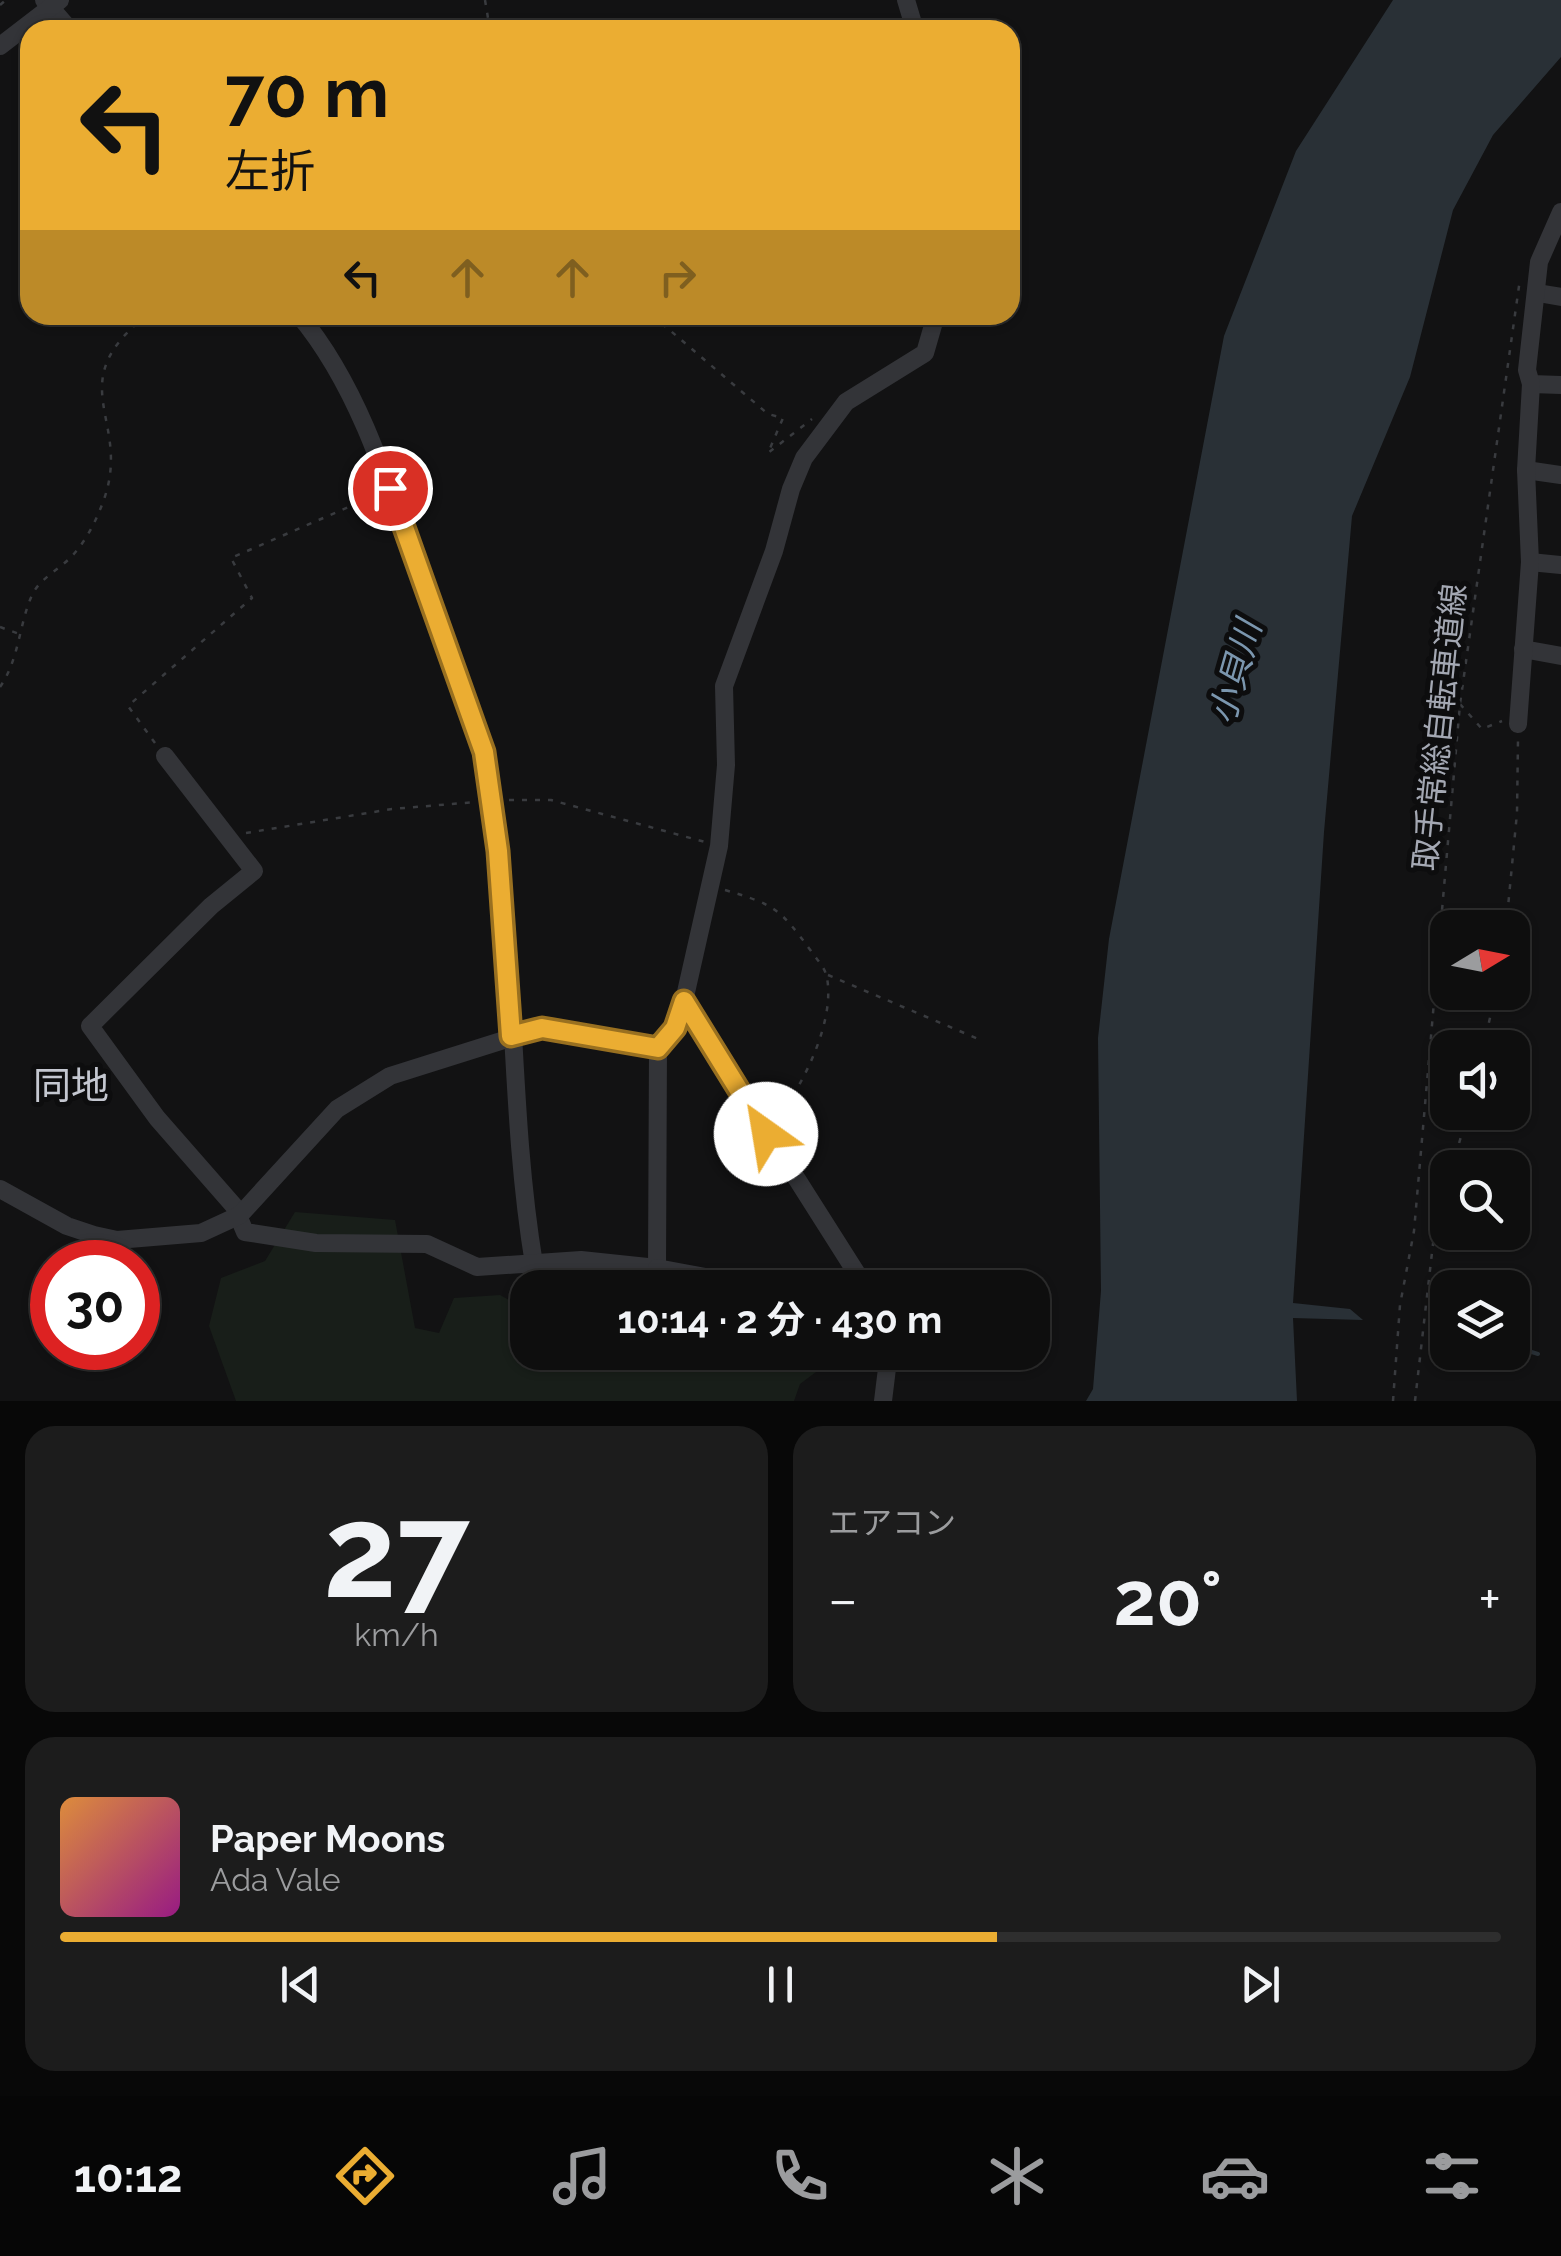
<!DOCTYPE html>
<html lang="ja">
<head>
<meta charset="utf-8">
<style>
  :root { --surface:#0e0e0e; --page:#1c1c1c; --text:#f1f3f6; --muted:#9b9c9e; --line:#2e2e2e; --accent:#ebad32 }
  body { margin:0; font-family:Raleway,"Noto Sans JP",sans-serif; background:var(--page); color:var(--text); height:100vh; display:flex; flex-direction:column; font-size:38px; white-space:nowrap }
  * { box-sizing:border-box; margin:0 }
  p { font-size:32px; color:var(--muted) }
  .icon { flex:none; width:55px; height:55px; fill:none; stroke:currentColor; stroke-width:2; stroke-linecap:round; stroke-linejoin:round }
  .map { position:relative; height:1401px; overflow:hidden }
  .sheet { display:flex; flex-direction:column; gap:25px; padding:25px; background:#080808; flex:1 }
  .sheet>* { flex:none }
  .banner { position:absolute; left:20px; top:20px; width:1000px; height:305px; border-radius:30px; box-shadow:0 2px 8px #0004,0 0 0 2px var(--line); background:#ebad32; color:#111; overflow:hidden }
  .needle { width:65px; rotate:80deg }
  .controls { position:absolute; left:1430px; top:910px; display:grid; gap:20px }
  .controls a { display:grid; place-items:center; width:100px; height:100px; border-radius:20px; background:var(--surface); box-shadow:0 2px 8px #0004,0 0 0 2px var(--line); font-size:50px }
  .speed { position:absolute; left:30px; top:1240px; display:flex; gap:20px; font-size:50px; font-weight:700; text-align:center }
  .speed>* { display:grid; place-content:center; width:130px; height:130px; border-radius:50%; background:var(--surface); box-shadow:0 2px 8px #0004,0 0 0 2px var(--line); line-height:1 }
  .speed .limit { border:15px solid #d22; background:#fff; color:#111 }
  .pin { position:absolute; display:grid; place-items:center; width:85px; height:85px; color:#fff; margin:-42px; border:5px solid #fff; border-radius:50%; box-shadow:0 2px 10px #0007 }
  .me { position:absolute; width:110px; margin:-55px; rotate:328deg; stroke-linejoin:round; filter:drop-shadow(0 0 8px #0008) }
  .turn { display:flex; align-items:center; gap:35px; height:210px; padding:0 40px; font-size:45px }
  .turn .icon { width:130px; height:130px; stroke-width:2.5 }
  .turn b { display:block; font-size:70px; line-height:85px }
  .lanes { display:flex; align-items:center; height:95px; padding:0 40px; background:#0003; justify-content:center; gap:50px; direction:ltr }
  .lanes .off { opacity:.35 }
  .big { font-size:75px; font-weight:700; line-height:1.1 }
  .sheet .widget { flex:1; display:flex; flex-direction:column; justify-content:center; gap:15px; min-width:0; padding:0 35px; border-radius:30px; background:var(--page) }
  .sheet .dial { align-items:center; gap:0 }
  .dial b { font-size:130px; line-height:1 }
  .song { display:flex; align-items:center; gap:30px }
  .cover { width:120px; height:120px; border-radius:15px; background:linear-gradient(135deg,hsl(30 70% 55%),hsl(310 70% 35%)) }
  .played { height:10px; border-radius:5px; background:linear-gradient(90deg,var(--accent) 65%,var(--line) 65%) }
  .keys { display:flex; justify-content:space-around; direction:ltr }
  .heat { display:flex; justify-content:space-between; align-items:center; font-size:55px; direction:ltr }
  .sheet .tiles { flex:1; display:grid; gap:25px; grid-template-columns:1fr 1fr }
  .widget:last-child { grid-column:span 2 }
  .trip { position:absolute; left:510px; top:1270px; width:540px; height:100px; border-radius:30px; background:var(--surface); box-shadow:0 2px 8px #0004,0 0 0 2px var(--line); font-weight:700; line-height:100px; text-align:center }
  .dock { display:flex; height:160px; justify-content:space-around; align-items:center; background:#060606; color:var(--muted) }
  .dock .icon { width:70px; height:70px }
  .dock .on { color:var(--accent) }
  .dock b { font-size:45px; color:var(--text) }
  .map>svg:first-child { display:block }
  .green { fill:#181e19 }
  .water { fill:#293036 }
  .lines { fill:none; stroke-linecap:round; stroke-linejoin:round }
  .stream { stroke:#293036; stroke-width:4 }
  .path { stroke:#393b3f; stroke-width:2.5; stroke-dasharray:5 8; stroke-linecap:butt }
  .minor { stroke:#333438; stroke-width:18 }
  .route-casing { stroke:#997020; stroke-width:25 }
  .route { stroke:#ebad32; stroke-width:18 }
  .labels { text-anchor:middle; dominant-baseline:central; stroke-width:10; stroke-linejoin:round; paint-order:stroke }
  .street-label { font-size:32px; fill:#a4a8b3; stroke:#0d0d0e }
  .water-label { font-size:35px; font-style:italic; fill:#7b96ae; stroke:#0d0d0e }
  .quarter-label { font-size:38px; fill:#c4c7d0; stroke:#0d0d0e }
</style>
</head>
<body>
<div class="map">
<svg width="1561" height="1401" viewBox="0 0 1561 1401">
  <rect width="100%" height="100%" fill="#121213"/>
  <!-- green -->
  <polygon class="green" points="295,1212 395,1220 415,1328 439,1333 454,1298 500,1295 527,1310 528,1352 825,1352 828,1363 800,1384 794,1401 236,1401 209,1326 221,1278 265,1261"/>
  <!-- water -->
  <polygon class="water" points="1393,0 1561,0 1561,57 1493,135 1453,210 1410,377 1352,516 1324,832 1293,1303 1350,1309 1363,1320 1293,1318 1297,1401 1086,1401 1093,1389 1101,1291 1098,1038 1109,939 1224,336 1296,151"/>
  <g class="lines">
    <!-- stream -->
    <g class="stream">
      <polyline points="1434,1326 1448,1328"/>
      <polyline points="1512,1346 1538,1354"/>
    </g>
    <!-- path -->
    <g class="path">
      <polyline points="485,0 490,30"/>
      <polyline points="0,5 6,0"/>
      <polyline points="652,315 768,414 783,418 768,453 812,419"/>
      <polyline points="0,627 22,635"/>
      <path d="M0 687C20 658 19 622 33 593 42 577 60 569 72 556 86 541 96 521 103 502 134 420 58 385 147 315"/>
      <polyline points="1460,704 1482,729 1502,721"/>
      <polyline points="155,743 128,706 252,598 231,558 374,496"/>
      <polyline points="509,800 551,800 705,842"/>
      <polyline points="246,833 392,809 476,802"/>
      <path d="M725 890C776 905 780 909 811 951 817 960 825 967 827 978 835 1021 804 1083 779 1116"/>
      <polyline points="1506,928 1517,813 1518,740"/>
      <polyline points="828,975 983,1041"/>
      <polyline points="1483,1048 1496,992"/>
      <polyline points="1452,1168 1468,1112"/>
      <polyline points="1393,1401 1400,1305 1414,1231 1460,704 1520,279"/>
      <polyline points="1415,1401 1437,1209 1448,1177"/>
    </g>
    <!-- minor -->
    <g class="minor">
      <polyline points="44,0 70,30"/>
      <polyline points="906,0 915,30"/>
      <polyline points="0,46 60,0"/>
      <polyline points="1538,293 1561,297"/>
      <path d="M299 315C355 382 384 471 411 553 433 619 469 684 483 752 519 919 506 1095 534 1264"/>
      <polyline points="1531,384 1561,385"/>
      <polyline points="1526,470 1561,475"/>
      <polyline points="1530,562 1561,565"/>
      <polyline points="1523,649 1561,656"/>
      <polyline points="1518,724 1530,562 1526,470 1531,384 1527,370 1539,262 1561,212"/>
      <polyline points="165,756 254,871 211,906 90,1026 157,1118 234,1206 245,1232 316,1243 427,1244 477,1267 581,1260 657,1268 658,1047 675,1028 684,1001 719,846 726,765 724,686 774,551 791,489 804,458 846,402 925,353 936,315"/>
      <polyline points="684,1001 866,1288"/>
      <polyline points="0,1189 67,1226 94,1235 117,1240 201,1233 240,1215 337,1109 390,1076 542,1028 658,1047"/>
      <polyline points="657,1268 764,1288"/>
      <polyline points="883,1401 889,1352"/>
    </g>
  </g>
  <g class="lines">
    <!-- route casing -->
    <g class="route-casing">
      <polyline id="route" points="390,488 484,752 498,851 511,1036 542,1028 658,1048 675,1028 684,1001 766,1134"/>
    </g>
    <!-- route -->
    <use href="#route" class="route"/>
  </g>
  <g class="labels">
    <!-- street labels -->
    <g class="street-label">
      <text transform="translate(1439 727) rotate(-84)">取手常総自転車道線</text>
    </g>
    <!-- water labels -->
    <g class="water-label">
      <text transform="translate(1235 672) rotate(-74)">小貝川</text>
    </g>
    <!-- quarter labels -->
    <g class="quarter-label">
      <text x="71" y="1085">同地</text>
    </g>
  </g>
</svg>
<div class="controls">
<a><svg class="needle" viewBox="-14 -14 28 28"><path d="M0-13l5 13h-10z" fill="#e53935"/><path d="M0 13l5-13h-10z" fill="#9b9c9e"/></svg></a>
<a><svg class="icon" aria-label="sound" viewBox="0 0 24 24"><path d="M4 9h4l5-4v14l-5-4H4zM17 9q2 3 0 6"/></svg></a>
<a><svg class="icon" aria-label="search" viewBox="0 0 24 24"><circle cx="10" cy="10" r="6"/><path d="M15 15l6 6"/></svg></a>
<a><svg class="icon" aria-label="layers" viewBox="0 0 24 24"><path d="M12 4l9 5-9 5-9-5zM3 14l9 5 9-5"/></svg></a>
</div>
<div class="speed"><div class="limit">30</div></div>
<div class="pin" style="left:390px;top:488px;background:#d93025"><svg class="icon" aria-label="arrive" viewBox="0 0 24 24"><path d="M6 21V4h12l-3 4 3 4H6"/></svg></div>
<svg class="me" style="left:766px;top:1134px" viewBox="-20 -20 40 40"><circle r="19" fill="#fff"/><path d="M0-13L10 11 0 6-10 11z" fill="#ebad32"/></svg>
<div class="trip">10:14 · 2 分 · 430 m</div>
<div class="banner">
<div class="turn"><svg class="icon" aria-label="left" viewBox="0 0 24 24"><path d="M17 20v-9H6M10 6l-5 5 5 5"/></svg><div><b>70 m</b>左折</div></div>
<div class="lanes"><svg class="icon" aria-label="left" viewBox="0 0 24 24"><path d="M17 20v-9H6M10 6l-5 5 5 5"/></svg><svg class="icon off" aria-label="ahead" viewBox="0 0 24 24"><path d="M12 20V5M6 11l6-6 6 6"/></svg><svg class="icon off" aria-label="ahead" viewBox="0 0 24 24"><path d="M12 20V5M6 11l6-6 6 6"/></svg><svg class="icon off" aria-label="right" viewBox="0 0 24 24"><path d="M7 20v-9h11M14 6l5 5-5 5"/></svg></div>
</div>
</div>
<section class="sheet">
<div class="tiles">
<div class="widget dial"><b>27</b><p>km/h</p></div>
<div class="widget"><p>エアコン</p>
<div class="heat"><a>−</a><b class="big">20°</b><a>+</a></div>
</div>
<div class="widget">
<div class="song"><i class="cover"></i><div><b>Paper Moons</b><p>Ada Vale</p></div></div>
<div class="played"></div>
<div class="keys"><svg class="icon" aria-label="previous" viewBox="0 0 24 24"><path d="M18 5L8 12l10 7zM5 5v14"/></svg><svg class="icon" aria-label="pause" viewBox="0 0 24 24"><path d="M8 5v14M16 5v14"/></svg><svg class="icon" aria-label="next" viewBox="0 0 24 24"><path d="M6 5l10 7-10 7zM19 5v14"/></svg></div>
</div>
</div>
</section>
<nav class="dock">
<b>10:12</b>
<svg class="icon on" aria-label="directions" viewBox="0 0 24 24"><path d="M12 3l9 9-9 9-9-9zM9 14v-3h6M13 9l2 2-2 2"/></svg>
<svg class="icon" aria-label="music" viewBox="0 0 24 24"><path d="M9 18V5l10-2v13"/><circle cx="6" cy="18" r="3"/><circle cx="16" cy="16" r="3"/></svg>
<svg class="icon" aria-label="phone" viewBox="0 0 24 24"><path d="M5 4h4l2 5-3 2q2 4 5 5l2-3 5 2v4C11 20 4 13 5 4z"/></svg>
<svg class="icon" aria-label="climate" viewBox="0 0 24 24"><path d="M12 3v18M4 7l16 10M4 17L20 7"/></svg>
<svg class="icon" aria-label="car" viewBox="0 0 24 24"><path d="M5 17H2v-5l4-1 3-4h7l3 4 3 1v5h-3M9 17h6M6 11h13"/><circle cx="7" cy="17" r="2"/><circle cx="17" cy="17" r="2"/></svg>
<svg class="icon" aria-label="filters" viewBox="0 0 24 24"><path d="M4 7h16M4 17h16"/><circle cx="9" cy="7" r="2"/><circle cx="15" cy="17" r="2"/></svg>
</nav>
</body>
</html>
